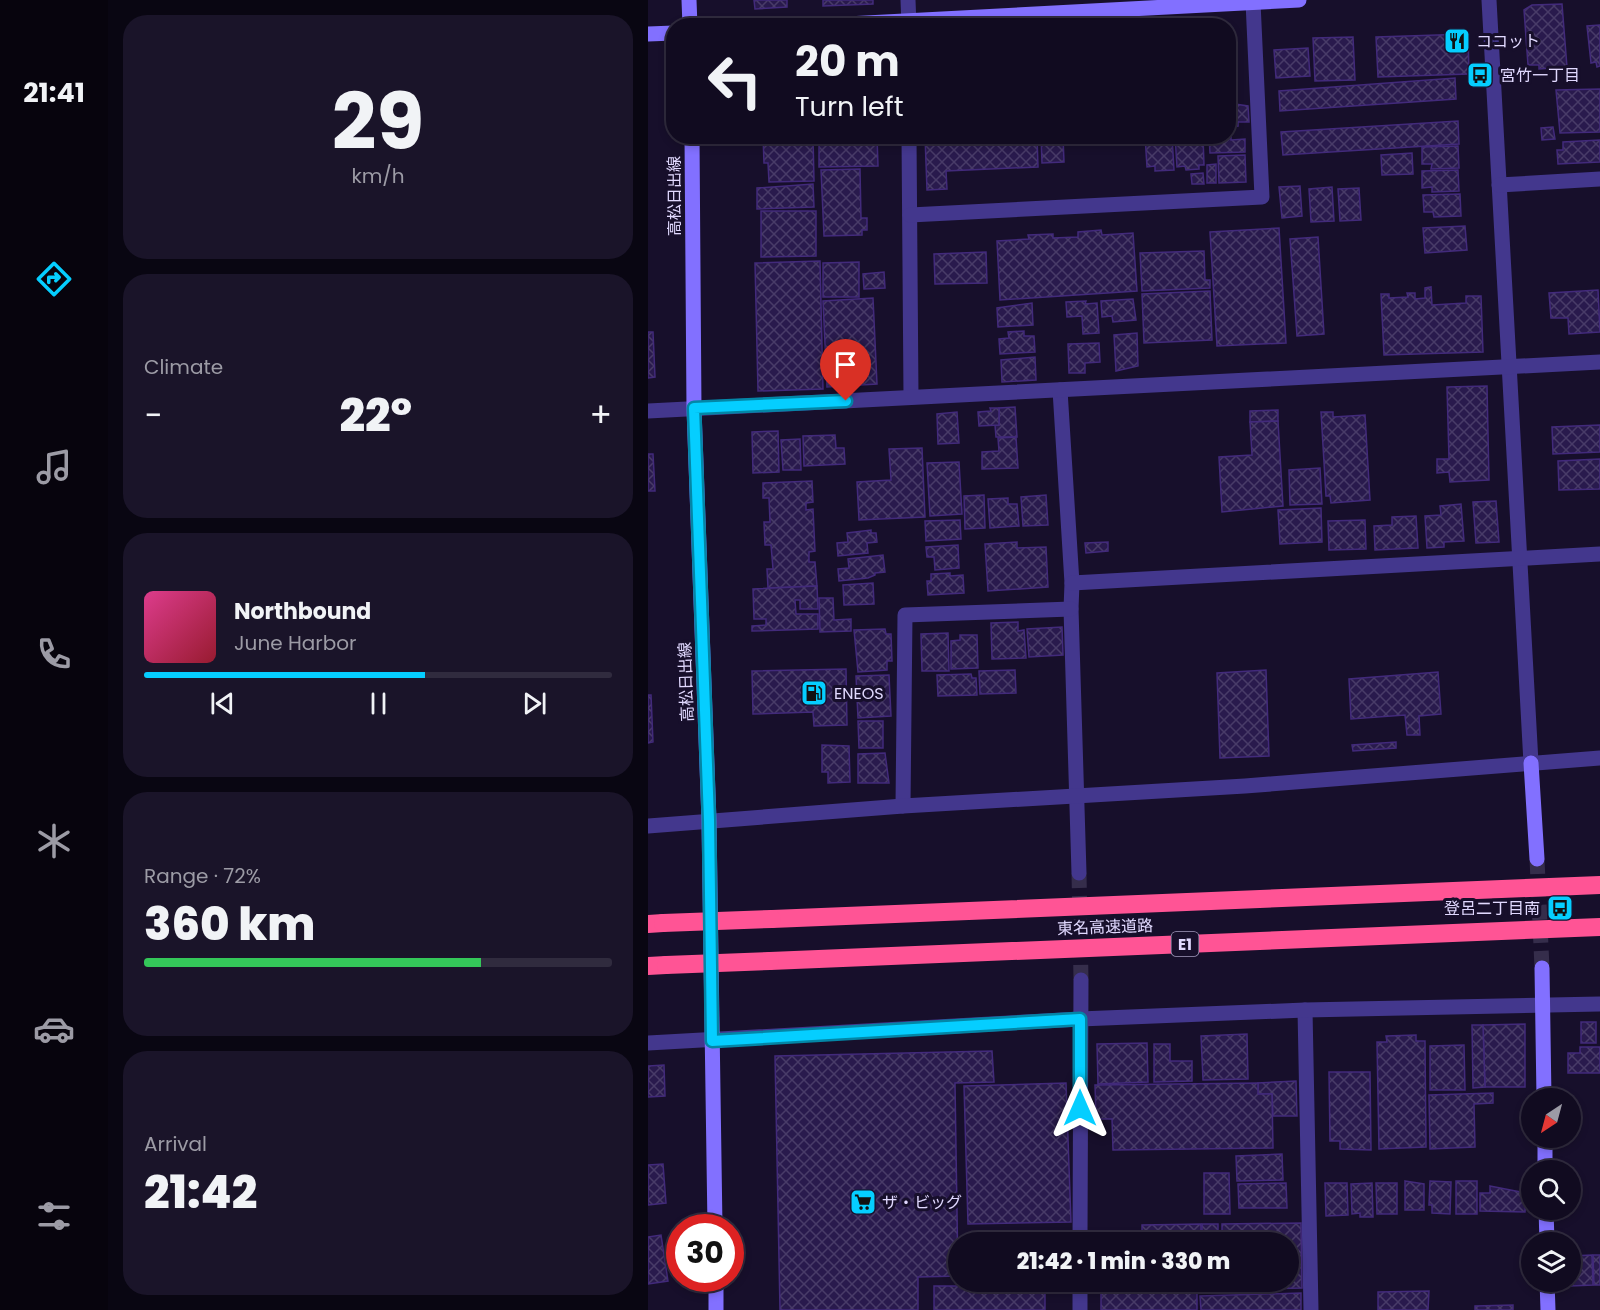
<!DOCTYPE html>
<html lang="en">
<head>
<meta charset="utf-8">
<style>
  :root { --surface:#110b20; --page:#1a1429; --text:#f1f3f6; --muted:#9c9ba5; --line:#302b3e; --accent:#05ceff }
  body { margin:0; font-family:Poppins,"Noto Sans JP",sans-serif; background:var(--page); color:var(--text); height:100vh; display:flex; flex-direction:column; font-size:22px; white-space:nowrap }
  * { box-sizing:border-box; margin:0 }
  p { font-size:20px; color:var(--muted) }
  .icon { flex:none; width:33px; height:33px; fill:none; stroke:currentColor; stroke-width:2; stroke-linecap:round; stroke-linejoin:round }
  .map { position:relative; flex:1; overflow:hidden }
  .details { display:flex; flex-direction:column; gap:15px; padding:15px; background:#090612; width:540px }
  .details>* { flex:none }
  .banner { position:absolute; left:18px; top:18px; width:570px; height:126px; border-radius:24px; box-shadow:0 3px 9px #0003,0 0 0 2px var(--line); background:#110b20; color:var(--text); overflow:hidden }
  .needle { width:39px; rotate:216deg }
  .buttons { position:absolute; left:873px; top:1088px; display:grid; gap:12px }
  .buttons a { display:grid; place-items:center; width:60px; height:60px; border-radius:50%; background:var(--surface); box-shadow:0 3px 9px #0003,0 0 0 2px var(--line); font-size:30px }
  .speed { position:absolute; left:18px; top:1214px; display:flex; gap:12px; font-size:30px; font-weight:700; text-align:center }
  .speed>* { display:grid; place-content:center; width:78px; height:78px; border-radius:50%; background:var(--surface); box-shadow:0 3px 9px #0003,0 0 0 2px var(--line); line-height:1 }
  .speed .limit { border:9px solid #d22; background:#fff; color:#111 }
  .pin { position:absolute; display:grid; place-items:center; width:51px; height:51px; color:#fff; margin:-62px -26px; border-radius:50% 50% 50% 0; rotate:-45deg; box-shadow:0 0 6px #0007 }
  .pin .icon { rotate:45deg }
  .me { position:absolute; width:66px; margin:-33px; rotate:0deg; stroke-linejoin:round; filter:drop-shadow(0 0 4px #0008) }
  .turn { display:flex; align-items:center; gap:21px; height:126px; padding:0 30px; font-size:27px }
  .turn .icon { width:78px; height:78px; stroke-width:2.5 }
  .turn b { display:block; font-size:42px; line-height:51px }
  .big { font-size:45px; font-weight:800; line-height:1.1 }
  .details .card { flex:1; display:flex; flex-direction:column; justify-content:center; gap:9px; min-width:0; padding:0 21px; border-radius:24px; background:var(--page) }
  .details .dial { align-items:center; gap:0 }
  .dial b { font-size:78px; line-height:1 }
  .song { display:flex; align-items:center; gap:18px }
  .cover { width:72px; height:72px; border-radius:9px; background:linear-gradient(135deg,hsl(330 70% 55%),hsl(350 70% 35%)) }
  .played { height:6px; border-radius:3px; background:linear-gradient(90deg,var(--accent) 60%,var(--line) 60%) }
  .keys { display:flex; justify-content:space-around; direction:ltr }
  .heat { display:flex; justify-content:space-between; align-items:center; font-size:33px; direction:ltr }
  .charge { height:9px; border-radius:4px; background:linear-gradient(90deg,#34c759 72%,var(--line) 0) }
  .trip { position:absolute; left:300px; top:1232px; width:351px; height:60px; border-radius:30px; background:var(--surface); box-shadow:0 3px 9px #0003,0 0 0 2px var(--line); font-weight:800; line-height:60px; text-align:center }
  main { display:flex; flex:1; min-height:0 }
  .menu { display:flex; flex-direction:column; width:108px; justify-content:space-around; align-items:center; background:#07040d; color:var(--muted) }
  .menu .icon { width:42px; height:42px }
  .menu .on { color:var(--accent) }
  .menu b { font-size:27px; color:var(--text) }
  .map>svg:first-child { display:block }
  .building { fill:url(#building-cross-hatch); stroke:#422a7b; stroke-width:1.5 }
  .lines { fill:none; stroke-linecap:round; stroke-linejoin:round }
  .street-tunnel { stroke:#352d4b; stroke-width:15; stroke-dasharray:15 8; stroke-linecap:butt }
  .secondary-tunnel { stroke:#352d4b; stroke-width:15; stroke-dasharray:15 8; stroke-linecap:butt }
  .street { stroke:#43378d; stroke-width:15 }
  .secondary { stroke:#8270ff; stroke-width:15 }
  .highway { stroke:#ff5495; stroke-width:18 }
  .highway-bridge { stroke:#ff5495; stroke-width:18 }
  .route-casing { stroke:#0386a6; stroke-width:15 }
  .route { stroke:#05ceff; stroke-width:10 }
  .labels { text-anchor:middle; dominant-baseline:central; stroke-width:6; stroke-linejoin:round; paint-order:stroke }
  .shield { fill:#170f2b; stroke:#a49cbf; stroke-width:1.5 }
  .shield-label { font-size:15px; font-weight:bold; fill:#e1d9ff }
  .poi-label { font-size:16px; fill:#e1d9ff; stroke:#170f2b; text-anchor:start }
  .street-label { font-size:16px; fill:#e1d9ff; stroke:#170f2b }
</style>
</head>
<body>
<main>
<nav class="menu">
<b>21:41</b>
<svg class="icon on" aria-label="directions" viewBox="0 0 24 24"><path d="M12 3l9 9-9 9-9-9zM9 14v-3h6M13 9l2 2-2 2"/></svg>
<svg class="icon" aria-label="music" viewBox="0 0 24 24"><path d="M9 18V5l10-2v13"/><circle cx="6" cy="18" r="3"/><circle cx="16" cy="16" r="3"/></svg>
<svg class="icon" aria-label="phone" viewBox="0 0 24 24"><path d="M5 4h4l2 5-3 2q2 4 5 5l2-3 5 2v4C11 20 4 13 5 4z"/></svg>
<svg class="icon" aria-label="climate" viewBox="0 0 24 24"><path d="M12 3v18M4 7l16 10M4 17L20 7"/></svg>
<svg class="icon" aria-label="car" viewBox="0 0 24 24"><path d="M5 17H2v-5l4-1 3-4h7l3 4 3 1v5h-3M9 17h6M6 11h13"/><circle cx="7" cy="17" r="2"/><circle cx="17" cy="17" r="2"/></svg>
<svg class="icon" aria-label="filters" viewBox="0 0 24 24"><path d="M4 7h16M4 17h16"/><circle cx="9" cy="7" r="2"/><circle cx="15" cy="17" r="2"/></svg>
</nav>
<section class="details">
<div class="card dial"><b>29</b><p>km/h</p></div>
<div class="card"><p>Climate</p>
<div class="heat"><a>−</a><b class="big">22°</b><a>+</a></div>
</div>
<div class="card">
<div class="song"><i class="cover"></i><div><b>Northbound</b><p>June Harbor</p></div></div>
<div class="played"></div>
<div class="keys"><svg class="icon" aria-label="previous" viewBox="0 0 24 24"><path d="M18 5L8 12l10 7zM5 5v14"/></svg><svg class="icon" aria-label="pause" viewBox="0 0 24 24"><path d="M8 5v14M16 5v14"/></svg><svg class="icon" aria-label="next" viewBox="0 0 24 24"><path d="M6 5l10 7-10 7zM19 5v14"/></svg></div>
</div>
<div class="card"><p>Range · 72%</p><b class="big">360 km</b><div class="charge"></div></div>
<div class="card"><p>Arrival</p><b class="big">21:42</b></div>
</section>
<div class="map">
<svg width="952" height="1310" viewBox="0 0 952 1310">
  <defs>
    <pattern id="building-cross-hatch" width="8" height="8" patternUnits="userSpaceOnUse" patternTransform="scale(1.5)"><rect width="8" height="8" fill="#291a4d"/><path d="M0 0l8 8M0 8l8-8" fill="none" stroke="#483b68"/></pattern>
  </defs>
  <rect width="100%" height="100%" fill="#170f2b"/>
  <!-- building -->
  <g class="building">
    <polygon points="106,0 139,0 139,7 107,9"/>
    <polygon points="175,0 225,0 225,4 175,6"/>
    <polygon points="914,4 919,67 891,69 891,65 880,65 876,10 884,5"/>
    <polygon points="952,25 952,66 949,67 948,62 943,63 939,26"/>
    <polygon points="820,34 821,74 730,77 728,37"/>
    <polygon points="705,37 707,80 667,81 665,38"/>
    <polygon points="580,38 585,38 588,99 580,100"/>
    <polygon points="660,48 662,76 628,78 626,50"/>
    <polygon points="807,78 808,99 632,111 631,91"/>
    <polygon points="952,89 952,132 912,133 908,90"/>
    <polygon points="580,103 600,106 601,122 590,122 590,126 580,127"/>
    <polygon points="810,121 811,144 635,155 633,132"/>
    <polygon points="905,127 907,139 894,140 893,128"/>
    <polygon points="580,132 583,132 583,140 597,139 597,152 562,153 561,136 580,136"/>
    <polygon points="115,136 165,136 166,181 121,182 120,163 116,163"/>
    <polygon points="171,136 229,136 230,166 171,167"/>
    <polygon points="277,136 389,136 390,167 298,171 299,189 279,190"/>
    <polygon points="393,136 415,136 416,162 394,163"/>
    <polygon points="497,136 524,136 526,170 507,171 507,166 499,167"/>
    <polygon points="527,136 555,136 556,165 551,165 551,169 538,170 537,166 529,167"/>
    <polygon points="952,140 952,162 910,164 909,150 915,150 915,142"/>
    <polygon points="810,146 811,168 783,169 784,164 774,164 774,147"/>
    <polygon points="764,153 765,174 734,175 733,155"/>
    <polygon points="597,155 598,182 571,183 570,156"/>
    <polygon points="568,164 568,183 559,183 559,165"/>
    <polygon points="212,169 213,218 219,218 219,230 214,230 214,235 176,236 173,170"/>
    <polygon points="810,170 811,191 784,192 784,187 774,188 774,171"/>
    <polygon points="555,173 556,184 544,184 543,174"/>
    <polygon points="165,184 166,207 109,209 109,188"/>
    <polygon points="652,186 654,216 634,218 631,187"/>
    <polygon points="684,187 686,221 663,222 661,189"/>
    <polygon points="711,188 713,220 692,221 690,189"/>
    <polygon points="812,194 813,216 786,217 785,212 776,212 775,195"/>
    <polygon points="113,211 168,211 168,256 113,257"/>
    <polygon points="817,226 819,250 777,253 775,228"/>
    <polygon points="631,228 638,343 569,346 562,232"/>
    <polygon points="453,230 454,235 485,233 489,291 352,300 349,241 381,239 380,235 405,234 405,238 430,237 430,232"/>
    <polygon points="670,237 676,334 649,336 642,239"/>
    <polygon points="556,251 557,280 562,280 562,288 494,291 492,253"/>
    <polygon points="338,252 339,283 287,284 286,254"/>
    <polygon points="172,261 175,389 110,391 107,263"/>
    <polygon points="211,262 211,297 175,297 175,263"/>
    <polygon points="236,272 237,288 216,289 215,274"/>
    <polygon points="783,287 784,305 818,303 818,296 833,296 835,352 736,355 733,294 741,294 741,298 760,297 759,293 767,293 767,299 777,298 777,288"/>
    <polygon points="950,290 952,332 921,334 920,318 903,318 901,293"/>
    <polygon points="562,291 564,340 496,343 494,294"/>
    <polygon points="225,298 229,384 179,387 175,301"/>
    <polygon points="485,299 488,320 465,322 464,316 454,317 453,301"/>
    <polygon points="438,301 437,304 449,303 451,333 435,334 434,316 419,317 418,302"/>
    <polygon points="384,303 385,325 350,327 349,308"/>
    <polygon points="376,331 376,336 386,336 387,352 352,354 351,339 361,338 360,332"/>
    <polygon points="0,332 5,332 7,377 0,378"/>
    <polygon points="489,333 490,366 468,371 466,335"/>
    <polygon points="451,343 452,362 437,363 437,373 421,373 420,344"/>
    <polygon points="387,357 388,380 354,382 353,360"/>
    <polygon points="839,386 841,480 802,482 801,472 789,473 789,459 801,459 799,387"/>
    <polygon points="367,407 369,437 348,437 347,425 351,425 351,408"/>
    <polygon points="342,408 351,408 351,425 331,426 330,412 343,411"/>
    <polygon points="630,410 630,421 602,422 602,411"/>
    <polygon points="309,412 311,443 290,444 289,414"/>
    <polygon points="673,412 685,412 685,417 717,415 722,500 683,503 682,496 678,496"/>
    <polygon points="630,421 635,506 574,512 571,457 604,455 602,422"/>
    <polygon points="952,425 952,452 905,454 904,427"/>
    <polygon points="130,431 131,472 105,473 104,432"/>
    <polygon points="187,435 188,448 196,448 197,464 156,466 155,436"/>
    <polygon points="368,437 370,468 334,469 334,452 351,451 350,438"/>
    <polygon points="152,439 153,470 135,470 133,440"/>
    <polygon points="274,448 277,517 211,520 209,482 243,480 241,449"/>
    <polygon points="0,454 5,454 7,491 0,491"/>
    <polygon points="952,459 952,489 911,490 910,461"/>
    <polygon points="311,462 314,514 282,516 279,463"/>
    <polygon points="672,468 674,504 642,505 641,470"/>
    <polygon points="164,481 165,502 158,503 158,510 165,509 167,551 161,552 161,562 167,562 169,586 120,588 119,569 125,569 123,545 117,545 116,522 122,522 121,498 115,498 115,483"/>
    <polygon points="336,495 337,528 317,529 316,496"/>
    <polygon points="398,495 400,525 375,526 373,497"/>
    <polygon points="360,498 360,504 369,504 371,526 342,528 340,499"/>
    <polygon points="848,501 851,542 828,543 825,502"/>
    <polygon points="813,504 816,541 796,542 796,547 779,548 777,516 793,515 792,506"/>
    <polygon points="673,508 674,542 632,544 630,510"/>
    <polygon points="768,516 770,548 727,550 726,526 744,525 744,517"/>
    <polygon points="312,520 313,539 278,541 277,521"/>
    <polygon points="717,520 718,549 681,550 680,521"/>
    <polygon points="223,530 223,533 228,533 229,542 219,543 220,553 190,556 189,543 200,542 199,533"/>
    <polygon points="369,542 369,548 398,547 400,587 340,591 337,544"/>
    <polygon points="460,542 460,551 438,553 437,543"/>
    <polygon points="310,545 311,568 287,570 286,557 279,557 278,547"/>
    <polygon points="235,555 237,572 227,573 227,575 220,578 191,581 190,569 201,568 200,559"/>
    <polygon points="302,573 302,576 315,575 316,593 280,595 279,581 283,581 283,574"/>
    <polygon points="225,583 226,604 196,605 195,585"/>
    <polygon points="169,586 170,609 152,609 152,600 147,600 148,614 170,614 170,629 104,631 104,626 118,625 118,619 106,619 105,589"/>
    <polygon points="171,598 185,598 186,620 203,619 203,631 172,632"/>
    <polygon points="370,622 370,631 376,630 378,658 344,659 343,623"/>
    <polygon points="414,627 415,655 381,657 379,629"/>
    <polygon points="237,629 238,634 243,634 244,661 239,661 239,670 210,672 206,630"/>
    <polygon points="300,633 301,671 274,671 273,634"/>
    <polygon points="312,635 329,635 330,668 303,669 303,641 312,640"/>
    <polygon points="198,669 199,725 166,726 165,712 105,714 104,671"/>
    <polygon points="367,670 368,693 332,694 331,671"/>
    <polygon points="618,670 621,756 572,758 569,673"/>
    <polygon points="790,672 793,714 771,716 772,735 759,735 757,715 703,719 701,679"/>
    <polygon points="323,674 324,678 328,678 329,695 290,696 289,675"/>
    <polygon points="241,675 243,716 210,718 208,676"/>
    <polygon points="0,695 3,695 5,742 0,743"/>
    <polygon points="210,721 235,721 235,748 211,748"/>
    <polygon points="748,742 748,748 705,751 704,745"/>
    <polygon points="174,745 201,746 202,782 180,783 180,772 174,772"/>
    <polygon points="237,753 241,783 210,783 210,754"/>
    <rect x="933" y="1022" width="15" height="21"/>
    <polygon points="877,1024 877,1087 837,1087 835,1025"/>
    <polygon points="824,1025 835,1025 837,1087 825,1088"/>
    <polygon points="599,1034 600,1079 555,1080 553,1036"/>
    <polygon points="768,1035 768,1041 777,1041 778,1147 731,1149 729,1042 739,1042 738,1036"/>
    <polygon points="499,1043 500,1082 450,1084 449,1044"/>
    <polygon points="506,1044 522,1044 522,1061 544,1061 544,1081 506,1082"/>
    <polygon points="816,1045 817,1090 782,1090 782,1046"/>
    <polygon points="932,1047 952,1047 952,1073 920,1073 920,1053 932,1053"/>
    <polygon points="344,1051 346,1082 307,1083 310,1276 270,1277 270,1310 132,1310 127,1056"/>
    <polygon points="16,1065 17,1096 0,1097 0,1066"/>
    <polygon points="681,1072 722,1072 723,1150 692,1149 692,1141 682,1141"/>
    <polygon points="648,1081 649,1116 625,1116 624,1094 610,1094 610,1083"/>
    <polygon points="418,1083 423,1222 320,1224 316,1086"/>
    <polygon points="610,1083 610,1094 624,1094 625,1148 465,1150 464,1119 448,1119 447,1085"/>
    <polygon points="845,1093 845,1103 826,1104 827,1147 782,1149 781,1095"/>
    <polygon points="634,1154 635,1180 589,1181 588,1156"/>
    <polygon points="15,1164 18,1203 0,1205 0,1165"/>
    <polygon points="556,1173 581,1173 582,1214 556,1214"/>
    <polygon points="757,1181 776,1184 776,1210 757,1210"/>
    <polygon points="782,1181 803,1182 802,1214 784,1213 784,1205 781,1205"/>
    <rect x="808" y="1181" width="21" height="33"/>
    <polygon points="638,1183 639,1208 591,1208 590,1184"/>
    <polygon points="677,1183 699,1183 700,1215 678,1216"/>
    <polygon points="724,1183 725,1217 712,1217 712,1213 704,1214 703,1184"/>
    <polygon points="728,1183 749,1183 749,1214 729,1214"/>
    <polygon points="842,1186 878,1193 877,1212 832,1211 832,1193 842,1193"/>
    <polygon points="653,1223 654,1288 575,1290 575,1281 640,1281 640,1242 574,1242 574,1224"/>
    <polygon points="553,1224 553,1242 494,1242 494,1225"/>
    <rect x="554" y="1224" width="16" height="18"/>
    <polygon points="13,1235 20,1281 0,1284 0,1237"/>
    <polygon points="944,1255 945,1285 923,1286 922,1256"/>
    <polygon points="945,1255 952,1255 952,1285 946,1285"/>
    <rect x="453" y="1281" width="96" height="29"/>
    <polygon points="554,1281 570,1281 571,1291 554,1292"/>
    <rect x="286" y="1286" width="111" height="24"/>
    <polygon points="781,1291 780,1310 730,1310 730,1292"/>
    <polygon points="653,1293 653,1310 553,1310 552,1296"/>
    <polygon points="865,1305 865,1310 827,1310 827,1306"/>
  </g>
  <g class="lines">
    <!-- street-tunnel -->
    <polyline class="street-tunnel" points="431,873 433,980"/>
    <!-- secondary-tunnel -->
    <polyline class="secondary-tunnel" points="889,859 894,968"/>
    <!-- street -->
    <g class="street">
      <polyline points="260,0 261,26"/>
      <polyline points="841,0 883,763"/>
      <polyline points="261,136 263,397"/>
      <polyline points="851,185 952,179"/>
      <polyline points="262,215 614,197 605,2"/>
      <polyline points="412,390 424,583 423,609 431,873"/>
      <polyline points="0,411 952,362"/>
      <polyline points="424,583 952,554"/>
      <polyline points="255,806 257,615 423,609"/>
      <polyline points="0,826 255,806 597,786 952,758"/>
      <polyline points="657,1010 663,1310"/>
      <polyline points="0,1043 432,1019 657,1010 952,1004"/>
      <polyline points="432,1242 433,980"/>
      <polyline points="432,1310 432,1281"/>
    </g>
    <!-- secondary -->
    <g class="secondary">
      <polyline points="41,0 42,26"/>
      <polyline points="161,26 651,0"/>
      <polyline points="0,34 26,33"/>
      <polyline points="44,136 46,409 61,821 67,1227"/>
      <polyline points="883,763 889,859"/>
      <polyline points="894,968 896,1098"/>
      <polyline points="897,1137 897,1170"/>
      <polyline points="898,1209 899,1242"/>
      <polyline points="68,1278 68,1310"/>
      <polyline points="899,1281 900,1310"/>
    </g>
    <!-- highway -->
    <g class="highway">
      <polyline points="124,919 952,885"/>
      <polyline points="0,924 15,923"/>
      <polyline points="122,961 952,927"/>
      <polyline points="0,966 18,965"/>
    </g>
    <!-- highway-bridge -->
    <g class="highway-bridge">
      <polyline points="15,923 124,919"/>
      <polyline points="18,965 122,961"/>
    </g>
  </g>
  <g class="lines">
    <!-- route casing -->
    <g class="route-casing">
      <polyline id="route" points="198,401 46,408 61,820 64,1041 432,1019 432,1108"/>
    </g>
    <!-- route -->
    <use href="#route" class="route"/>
  </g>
  <!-- icons -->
  <defs>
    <g id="restaurant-square" transform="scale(1.35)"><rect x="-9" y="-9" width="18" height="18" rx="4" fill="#05ceff" stroke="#170f2b"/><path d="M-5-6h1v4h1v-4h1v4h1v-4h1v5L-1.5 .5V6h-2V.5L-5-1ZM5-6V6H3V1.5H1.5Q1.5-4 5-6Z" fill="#111"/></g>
    <g id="bus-square" transform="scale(1.35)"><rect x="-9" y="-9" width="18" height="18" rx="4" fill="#05ceff" stroke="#170f2b"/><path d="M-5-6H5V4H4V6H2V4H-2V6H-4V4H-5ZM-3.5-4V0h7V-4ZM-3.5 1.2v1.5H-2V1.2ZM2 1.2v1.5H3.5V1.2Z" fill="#111"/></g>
    <g id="fuel-square" transform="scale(1.35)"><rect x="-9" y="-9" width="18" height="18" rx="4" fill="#05ceff" stroke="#170f2b"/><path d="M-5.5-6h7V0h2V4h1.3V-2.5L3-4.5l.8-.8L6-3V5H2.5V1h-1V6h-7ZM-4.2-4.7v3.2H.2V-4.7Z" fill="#111"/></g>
    <g id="supermarket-square" transform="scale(1.35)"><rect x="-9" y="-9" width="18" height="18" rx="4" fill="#05ceff" stroke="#170f2b"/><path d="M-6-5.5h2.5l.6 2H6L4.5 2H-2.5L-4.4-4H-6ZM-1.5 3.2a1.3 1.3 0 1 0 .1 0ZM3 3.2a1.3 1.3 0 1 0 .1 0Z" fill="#111"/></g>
  </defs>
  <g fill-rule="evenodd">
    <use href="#restaurant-square" x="809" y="41"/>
    <use href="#bus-square" x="832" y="75"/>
    <use href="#fuel-square" x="166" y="693"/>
    <use href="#bus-square" x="912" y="908"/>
    <use href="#supermarket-square" x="215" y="1202"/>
  </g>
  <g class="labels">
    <!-- shield labels -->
    <rect class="shield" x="523.5" y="932" width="27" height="24" rx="4.5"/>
    <g class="shield-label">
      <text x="537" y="944">E1</text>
    </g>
    <!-- poi labels -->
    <g class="poi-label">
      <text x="828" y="41">ココット</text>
      <text x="852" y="75">宮竹一丁目</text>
      <text x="186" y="693">ENEOS</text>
      <text x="892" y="908" text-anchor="end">登呂二丁目南</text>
      <text x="234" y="1202">ザ・ビッグ</text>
    </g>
    <!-- street labels -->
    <g class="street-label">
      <text transform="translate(26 196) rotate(-90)">高松日出線</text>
      <text transform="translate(38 682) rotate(-92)">高松日出線</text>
      <text transform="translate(457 927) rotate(-2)">東名高速道路</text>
    </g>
  </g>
</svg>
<div class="buttons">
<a><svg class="needle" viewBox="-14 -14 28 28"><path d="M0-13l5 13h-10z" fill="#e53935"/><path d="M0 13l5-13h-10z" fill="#9c9ba5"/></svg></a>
<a><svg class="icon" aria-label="search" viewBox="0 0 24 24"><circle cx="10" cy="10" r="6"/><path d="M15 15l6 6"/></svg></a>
<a><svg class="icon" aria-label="layers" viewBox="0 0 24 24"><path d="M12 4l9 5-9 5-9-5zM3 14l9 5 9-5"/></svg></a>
</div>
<div class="speed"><div class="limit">30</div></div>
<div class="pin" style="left:198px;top:401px;background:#d93025"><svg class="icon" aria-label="arrive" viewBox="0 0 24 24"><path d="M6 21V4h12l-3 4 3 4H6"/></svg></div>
<svg class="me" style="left:432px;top:1108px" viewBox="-20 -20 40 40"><path d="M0-17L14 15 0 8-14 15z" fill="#05ceff" stroke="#fff" stroke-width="4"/></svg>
<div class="trip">21:42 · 1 min · 330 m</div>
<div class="banner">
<div class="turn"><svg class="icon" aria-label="left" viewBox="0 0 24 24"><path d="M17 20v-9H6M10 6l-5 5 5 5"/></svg><div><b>20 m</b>Turn left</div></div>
</div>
</div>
</main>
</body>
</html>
